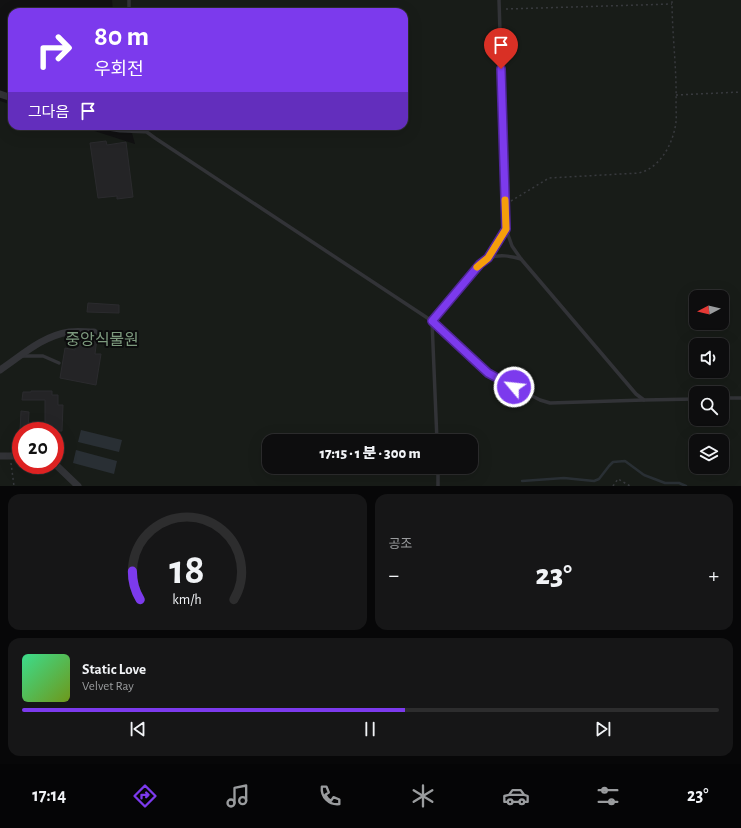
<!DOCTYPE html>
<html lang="ko">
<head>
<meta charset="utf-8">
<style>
  :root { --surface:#0d0d0e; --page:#161617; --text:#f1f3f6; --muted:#9a9c9e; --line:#2d2d2e; --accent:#7c3aed }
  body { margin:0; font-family:"Alegreya Sans","Noto Sans KR",sans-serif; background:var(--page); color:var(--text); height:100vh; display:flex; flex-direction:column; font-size:15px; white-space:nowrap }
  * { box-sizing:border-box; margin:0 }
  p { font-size:13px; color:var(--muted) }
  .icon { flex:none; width:22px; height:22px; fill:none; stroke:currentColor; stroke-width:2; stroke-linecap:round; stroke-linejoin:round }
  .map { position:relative; height:486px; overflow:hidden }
  .details { display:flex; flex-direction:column; gap:8px; padding:8px; background:#070708; flex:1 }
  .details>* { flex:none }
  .banner { position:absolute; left:8px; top:8px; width:400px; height:122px; border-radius:12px; box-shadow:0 4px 16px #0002,0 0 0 1px var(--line); background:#7c3aed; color:#fff; overflow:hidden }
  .needle { width:26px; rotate:263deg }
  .buttons { position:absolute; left:689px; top:290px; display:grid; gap:8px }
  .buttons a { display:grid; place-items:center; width:40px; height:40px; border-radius:8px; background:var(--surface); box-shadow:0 4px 16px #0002,0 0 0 1px var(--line); font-size:20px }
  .speed { position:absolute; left:12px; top:422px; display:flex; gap:8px; font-size:20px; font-weight:700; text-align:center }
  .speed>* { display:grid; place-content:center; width:52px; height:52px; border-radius:50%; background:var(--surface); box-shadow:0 4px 16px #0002,0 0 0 1px var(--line); line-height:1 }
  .speed .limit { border:6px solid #d22; background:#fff; color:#111 }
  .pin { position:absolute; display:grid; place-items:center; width:34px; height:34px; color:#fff; margin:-41px -17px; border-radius:50% 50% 50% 0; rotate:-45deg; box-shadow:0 0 4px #0007 }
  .pin .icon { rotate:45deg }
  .me { position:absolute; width:44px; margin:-22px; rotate:298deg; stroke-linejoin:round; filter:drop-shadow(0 0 3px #0008) }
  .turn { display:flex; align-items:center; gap:14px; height:84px; padding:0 20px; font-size:18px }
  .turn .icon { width:52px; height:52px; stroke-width:2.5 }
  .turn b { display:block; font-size:28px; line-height:34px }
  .then { display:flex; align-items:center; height:38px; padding:0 20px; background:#0003; gap:8px; font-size:15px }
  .big { font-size:30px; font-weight:800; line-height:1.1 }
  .details .tile { flex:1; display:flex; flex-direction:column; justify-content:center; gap:6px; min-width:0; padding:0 14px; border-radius:12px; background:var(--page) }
  .details .dial { align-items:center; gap:0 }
  .dial svg { height:104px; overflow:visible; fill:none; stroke:var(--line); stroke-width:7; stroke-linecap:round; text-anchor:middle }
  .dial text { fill:var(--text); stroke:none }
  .song { display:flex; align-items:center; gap:12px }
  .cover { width:48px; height:48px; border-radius:6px; background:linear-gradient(135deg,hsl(150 70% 55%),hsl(80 70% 35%)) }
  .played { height:4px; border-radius:2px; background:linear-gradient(90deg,var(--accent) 55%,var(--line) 55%) }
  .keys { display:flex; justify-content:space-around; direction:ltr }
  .heat { display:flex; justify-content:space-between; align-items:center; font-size:22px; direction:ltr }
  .details .tiles { flex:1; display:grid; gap:8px; grid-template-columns:1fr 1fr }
  .tile:last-child { grid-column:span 2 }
  .trip { position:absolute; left:262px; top:434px; width:216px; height:40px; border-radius:12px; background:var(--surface); box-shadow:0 4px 16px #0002,0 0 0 1px var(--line); font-weight:800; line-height:40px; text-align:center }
  .tabs { display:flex; height:64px; justify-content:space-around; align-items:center; background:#050506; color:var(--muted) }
  .tabs .icon { width:28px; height:28px }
  .tabs .on { color:var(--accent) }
  .tabs b { font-size:18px; color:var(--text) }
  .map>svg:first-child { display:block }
  .green { fill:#181c18; fill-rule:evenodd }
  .water { fill:#292f34 }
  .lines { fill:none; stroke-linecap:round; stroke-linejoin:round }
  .stream { stroke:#292f34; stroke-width:2.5 }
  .building { fill:#242426; stroke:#2b2b2e }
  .path { stroke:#383a3e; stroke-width:1.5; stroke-dasharray:2 3; stroke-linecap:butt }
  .lane { stroke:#323337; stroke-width:3.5 }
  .street { stroke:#323337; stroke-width:7 }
  .route-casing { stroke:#51269a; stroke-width:10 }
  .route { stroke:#7c3aed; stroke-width:7 }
  .slow { stroke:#f59e0b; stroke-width:7 }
  .labels { text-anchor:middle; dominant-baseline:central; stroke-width:4; stroke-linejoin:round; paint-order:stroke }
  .park-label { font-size:16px; fill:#7d9a7e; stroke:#0c0c0d }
</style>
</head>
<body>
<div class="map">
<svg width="741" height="486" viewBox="0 0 741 486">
  <rect width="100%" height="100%" fill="#111112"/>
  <!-- green -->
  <path class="green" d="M112 0H741V486H0V101L12 105V126H79L135 144 130 126H404V12H113ZM696 297H722V323H696ZM696 345H722V371H696ZM696 393H722V419H696ZM21 431H55V465H21ZM269 441H471V467H269ZM696 441H722V467H696Z"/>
  <!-- water -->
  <g class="water">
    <polygon points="81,430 122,440 119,452 78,442"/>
    <polygon points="76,450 117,461 114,474 73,463"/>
  </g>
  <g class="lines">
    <!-- stream -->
    <polyline class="stream" points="522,481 564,478 594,481 599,479 609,466 613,462 625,461 644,475 665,483 679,483 686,486"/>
  </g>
  <!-- building -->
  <g class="building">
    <polygon points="106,141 107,145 126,142 133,197 117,199 117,196 98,198 90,143"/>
    <polygon points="88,303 119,305 119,313 87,312"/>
    <polygon points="76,337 97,338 95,354 101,354 96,385 60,378 65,348 75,350"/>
    <polygon points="31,391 52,391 52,395 58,395 58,405 63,405 62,431 45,431 45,400 22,400 23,392 31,392"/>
    <polygon points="21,411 29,412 28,431 20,431"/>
  </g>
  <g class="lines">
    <!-- path -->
    <g class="path">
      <polyline points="506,9 672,4"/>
      <polyline points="676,95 741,92"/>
      <path d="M511 201 549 178 639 173C659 168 671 147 675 128 677 120 676 112 676 104 677 69 672 35 672 0"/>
      <polyline points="11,463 14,486"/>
      <polyline points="613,486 618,479 630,486"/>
    </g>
    <!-- lane -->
    <g class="lane">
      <polyline points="129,0 129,12"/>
      <polyline points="499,0 506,229 512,246 521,259 636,394 644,400 696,399"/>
      <polyline points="141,126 144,130 155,138 432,321 480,264 488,258 506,229"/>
      <path d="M489 258C500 254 510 256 521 259"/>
      <polyline points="432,321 488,373 540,400 550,403 644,400"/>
      <polyline points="432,321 437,441"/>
      <polyline points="22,356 43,356 59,363"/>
      <polyline points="722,398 741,398"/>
      <polyline points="438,467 438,486"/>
    </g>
    <!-- street -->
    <g class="street">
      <polyline points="0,94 12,98"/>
      <polyline points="102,126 120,129 144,130"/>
      <path d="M0 370C21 356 42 336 69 332 77 331 86 332 94 332"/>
      <polyline points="0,456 21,456"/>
      <polyline points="55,464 78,486"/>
    </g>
  </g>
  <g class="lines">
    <!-- route casing -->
    <g class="route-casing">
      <polyline id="route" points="501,69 506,229 488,258 480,264 432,321 488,373 514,387"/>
    </g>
    <!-- route -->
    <use href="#route" class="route"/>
    <!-- slow -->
    <polyline class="slow" points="477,267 488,258 506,229 505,200"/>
  </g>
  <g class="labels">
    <!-- park labels -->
    <g class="park-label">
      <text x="102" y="340">중앙식물원</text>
    </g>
  </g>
</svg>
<div class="buttons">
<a><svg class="needle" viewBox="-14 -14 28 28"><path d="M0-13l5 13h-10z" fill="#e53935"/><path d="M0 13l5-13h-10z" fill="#9a9c9e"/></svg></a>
<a><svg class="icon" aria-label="sound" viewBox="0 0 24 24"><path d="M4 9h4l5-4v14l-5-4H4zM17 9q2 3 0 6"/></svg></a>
<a><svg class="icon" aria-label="search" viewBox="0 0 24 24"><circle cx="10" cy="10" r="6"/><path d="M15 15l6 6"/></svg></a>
<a><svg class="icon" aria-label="layers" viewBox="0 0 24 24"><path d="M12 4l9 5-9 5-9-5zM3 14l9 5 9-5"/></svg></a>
</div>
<div class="speed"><div class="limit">20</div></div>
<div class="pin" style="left:501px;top:69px;background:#d93025"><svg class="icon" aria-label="arrive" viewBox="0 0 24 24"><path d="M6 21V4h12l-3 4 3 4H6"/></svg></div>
<svg class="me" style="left:514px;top:387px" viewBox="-20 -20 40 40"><circle r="17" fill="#7c3aed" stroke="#fff" stroke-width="3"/><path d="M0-11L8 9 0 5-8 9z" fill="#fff"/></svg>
<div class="trip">17:15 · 1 분 · 300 m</div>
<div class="banner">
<div class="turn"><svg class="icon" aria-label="right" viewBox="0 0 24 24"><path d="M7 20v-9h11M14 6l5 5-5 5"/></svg><div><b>80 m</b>우회전</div></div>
<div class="then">그다음<svg class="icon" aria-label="arrive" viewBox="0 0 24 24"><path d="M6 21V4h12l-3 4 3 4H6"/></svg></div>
</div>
</div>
<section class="details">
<div class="tiles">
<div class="tile dial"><svg viewBox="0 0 100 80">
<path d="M14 69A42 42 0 1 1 86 69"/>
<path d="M14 69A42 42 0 0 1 8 47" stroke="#7c3aed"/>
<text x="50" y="56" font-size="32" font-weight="700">18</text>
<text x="50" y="72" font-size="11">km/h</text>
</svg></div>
<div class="tile"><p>공조</p>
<div class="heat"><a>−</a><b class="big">23°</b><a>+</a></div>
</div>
<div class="tile">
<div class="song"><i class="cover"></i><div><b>Static Love</b><p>Velvet Ray</p></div></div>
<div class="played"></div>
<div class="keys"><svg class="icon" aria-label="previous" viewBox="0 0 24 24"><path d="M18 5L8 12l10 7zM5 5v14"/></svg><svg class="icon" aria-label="pause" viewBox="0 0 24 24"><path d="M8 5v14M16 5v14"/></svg><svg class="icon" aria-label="next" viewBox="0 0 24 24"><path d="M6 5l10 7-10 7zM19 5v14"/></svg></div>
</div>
</div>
</section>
<nav class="tabs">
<b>17:14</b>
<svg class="icon on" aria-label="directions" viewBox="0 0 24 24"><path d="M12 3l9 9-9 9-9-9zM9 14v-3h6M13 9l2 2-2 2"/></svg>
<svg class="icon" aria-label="music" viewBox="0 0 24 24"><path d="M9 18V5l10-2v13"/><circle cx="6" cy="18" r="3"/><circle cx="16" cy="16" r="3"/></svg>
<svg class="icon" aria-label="phone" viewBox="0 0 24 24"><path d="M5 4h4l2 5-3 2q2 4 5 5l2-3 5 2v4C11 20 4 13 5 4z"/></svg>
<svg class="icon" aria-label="climate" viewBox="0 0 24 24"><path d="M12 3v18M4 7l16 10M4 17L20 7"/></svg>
<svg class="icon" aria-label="car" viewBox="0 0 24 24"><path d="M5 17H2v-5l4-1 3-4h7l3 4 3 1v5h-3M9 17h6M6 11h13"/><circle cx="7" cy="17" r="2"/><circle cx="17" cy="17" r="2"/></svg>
<svg class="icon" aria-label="filters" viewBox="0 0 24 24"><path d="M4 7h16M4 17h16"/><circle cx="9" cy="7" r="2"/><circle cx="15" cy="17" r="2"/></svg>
<b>23°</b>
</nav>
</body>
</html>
